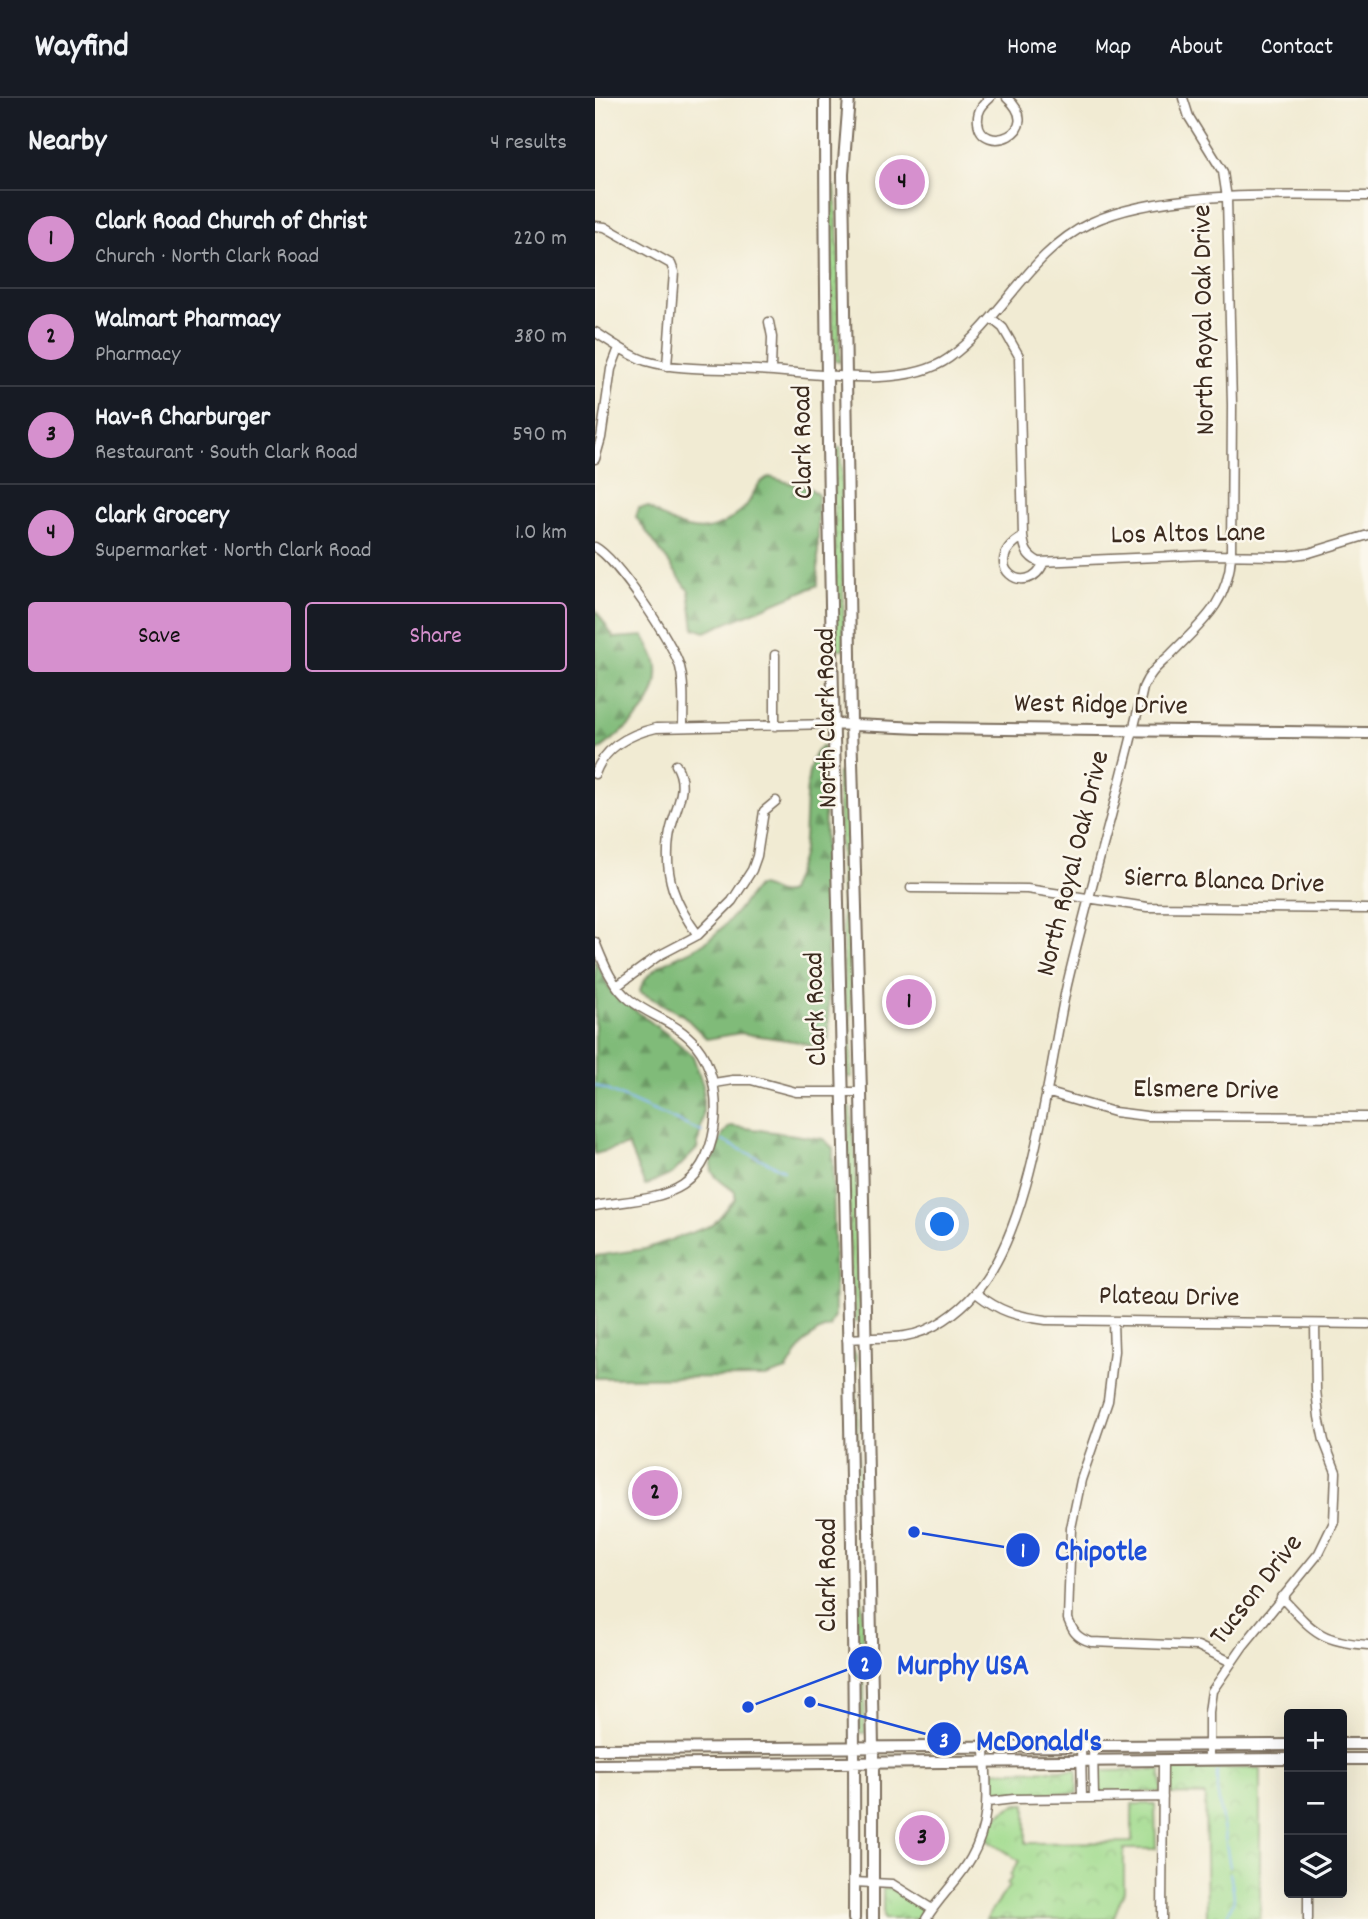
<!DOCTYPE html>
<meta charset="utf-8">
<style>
body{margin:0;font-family:Dekko,sans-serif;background:#242831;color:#f1f3f6}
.controls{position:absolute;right:21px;bottom:21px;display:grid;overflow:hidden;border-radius:7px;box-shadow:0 7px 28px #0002}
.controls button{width:63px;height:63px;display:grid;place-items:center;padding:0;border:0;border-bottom:2px solid #363941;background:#171b24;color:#f1f3f6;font:35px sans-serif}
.you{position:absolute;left:348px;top:1127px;width:24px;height:24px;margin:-18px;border:5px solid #fff;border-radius:50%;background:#1a73e8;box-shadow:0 0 0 10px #1a73e833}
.badge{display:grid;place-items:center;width:46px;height:46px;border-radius:50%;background:#d690ce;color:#111;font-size:23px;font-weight:700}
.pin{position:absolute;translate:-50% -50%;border:4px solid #fff;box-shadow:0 2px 7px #0006}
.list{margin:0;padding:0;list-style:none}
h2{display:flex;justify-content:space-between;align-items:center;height:91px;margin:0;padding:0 28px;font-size:30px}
h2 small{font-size:23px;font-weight:400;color:#9ea1a6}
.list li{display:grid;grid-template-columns:46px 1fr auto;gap:21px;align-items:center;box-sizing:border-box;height:98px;padding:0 28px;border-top:2px solid #363941}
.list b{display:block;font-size:26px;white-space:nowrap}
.list p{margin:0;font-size:23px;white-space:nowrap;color:#9ea1a6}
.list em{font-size:23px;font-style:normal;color:#9ea1a6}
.actions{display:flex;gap:14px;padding:21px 28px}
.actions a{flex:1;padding:16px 0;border:2px solid #d690ce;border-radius:7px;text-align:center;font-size:24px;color:#d690ce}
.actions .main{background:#d690ce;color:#111}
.icon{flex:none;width:38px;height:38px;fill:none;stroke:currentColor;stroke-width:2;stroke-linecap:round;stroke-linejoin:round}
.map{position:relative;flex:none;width:773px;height:1821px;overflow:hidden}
header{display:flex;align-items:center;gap:42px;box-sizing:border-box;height:98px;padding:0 35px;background:#171b24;border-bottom:2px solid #363941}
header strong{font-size:33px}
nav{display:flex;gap:38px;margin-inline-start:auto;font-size:24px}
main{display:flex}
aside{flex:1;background:#171b24}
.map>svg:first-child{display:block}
</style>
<header>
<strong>Wayfind</strong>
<nav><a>Home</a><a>Map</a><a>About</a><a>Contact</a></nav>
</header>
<main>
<aside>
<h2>Nearby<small>4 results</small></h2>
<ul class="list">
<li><span class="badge">1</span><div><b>Clark Road Church of Christ</b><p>Church · North Clark Road</p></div><em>220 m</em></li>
<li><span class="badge">2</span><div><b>Walmart Pharmacy</b><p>Pharmacy</p></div><em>380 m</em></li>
<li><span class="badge">3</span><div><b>Hav-R Charburger</b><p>Restaurant · South Clark Road</p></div><em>590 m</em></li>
<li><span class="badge">4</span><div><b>Clark Grocery</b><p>Supermarket · North Clark Road</p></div><em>1.0 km</em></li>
</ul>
<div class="actions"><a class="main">Save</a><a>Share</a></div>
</aside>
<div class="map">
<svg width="773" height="1821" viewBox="0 0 773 1821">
<defs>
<pattern id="grass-dots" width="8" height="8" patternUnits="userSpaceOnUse" patternTransform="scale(1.75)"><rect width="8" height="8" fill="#a1db8e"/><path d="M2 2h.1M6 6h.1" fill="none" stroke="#8cbc7a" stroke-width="1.8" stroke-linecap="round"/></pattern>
<pattern id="forest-firs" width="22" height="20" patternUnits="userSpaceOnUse" patternTransform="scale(1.75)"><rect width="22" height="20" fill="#80bb79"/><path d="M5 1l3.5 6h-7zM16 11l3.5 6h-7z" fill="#6a9863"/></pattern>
<pattern id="park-crowns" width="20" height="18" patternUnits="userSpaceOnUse" patternTransform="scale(1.75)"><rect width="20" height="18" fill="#a1db8e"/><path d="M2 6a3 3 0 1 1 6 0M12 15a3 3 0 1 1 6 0" fill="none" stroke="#8cbc7a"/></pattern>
</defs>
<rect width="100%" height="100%" fill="#fbf7ec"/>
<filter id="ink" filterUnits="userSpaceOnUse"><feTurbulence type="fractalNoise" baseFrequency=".0143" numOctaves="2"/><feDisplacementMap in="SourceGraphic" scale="14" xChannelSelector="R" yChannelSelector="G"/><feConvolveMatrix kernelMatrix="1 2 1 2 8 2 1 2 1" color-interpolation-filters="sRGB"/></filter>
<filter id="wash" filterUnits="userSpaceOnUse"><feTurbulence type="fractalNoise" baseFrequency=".00686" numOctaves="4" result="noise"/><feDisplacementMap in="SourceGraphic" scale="28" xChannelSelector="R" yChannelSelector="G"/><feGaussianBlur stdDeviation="1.57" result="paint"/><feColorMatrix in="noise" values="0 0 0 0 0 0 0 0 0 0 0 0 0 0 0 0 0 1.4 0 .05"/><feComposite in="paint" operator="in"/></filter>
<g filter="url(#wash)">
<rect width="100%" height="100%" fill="#f1ebd3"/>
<!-- grass -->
<path fill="url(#grass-dots)" stroke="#6e8256" stroke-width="2" d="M235 87 240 89 244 165 245 264 240 263 236 201 238 191 236 188Z
M246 350 249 551H241L238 351Z
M243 675H248L252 703 257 979H252Z
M252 1009H255L256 1012 261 1068 264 1224H260L255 1176Z
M259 1254 261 1258C260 1313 265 1367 266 1422L264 1431H260L257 1257Z
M260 1457H263L264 1460 268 1526 270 1635H265Z"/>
<!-- forest -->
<path fill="url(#forest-firs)" stroke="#5e724c" stroke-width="2" d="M174 379 216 391 223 397V487L110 534 99 530 94 493 41 419 44 410 53 409C80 429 108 443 138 419 142 416 148 412 151 408 161 395 158 387 174 379Z
M0 511 19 540 49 538C53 547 62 559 62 569 65 611 29 632 0 655Z
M228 648 234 941 224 950 205 944 145 935 112 941 89 918 45 894C48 869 85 859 104 848 128 834 145 809 162 788 174 787 182 800 194 794 198 782 204 770 207 757 213 733 205 659 228 648Z
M0 862 17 895 76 939 98 958 108 988V1019L102 1051 77 1076 50 1088 33 1047 0 1056Z
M136 1028 228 1041 238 1050 240 1218 235 1229C212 1235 204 1252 192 1272L170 1279 0 1280V1158L50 1151 118 1127 140 1101V1094C133 1088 122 1082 118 1075 112 1066 127 1033 136 1028Z"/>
<!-- park -->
<path fill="url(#park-crowns)" stroke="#6e8256" stroke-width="2" d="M665 1670V1821H612L610 1697 576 1696V1671Z
M482 1672V1695H399V1673Z
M566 1672V1694H503V1673Z
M424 1706H431V1745H438L537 1744V1706H560L561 1751H529V1793L518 1821H391L414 1788 412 1786 417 1779 415 1777 424 1763 392 1742C397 1723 405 1712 424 1706Z
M288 1789 295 1790 327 1811 324 1821H288Z"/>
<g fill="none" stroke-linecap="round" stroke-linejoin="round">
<!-- stream -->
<path stroke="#80b8f0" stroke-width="2" d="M0 987 107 1034
M128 1043 189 1072
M622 1674V1692L635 1769
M630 1821C643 1797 639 1801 635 1775"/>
</g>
</g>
<g filter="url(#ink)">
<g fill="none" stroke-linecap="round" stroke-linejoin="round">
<defs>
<path id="street" d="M395 0C387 7 382 13 383 24 387 59 451 34 412 0
M0 128 10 129 76 166 79 174 72 268
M396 220 408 230 424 258 428 439C430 452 432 458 444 464L610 457 692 458 714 455 773 437
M174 224 177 239 176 272
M0 234C16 244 33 257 51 263 85 273 126 270 162 272 216 274 308 293 354 260 407 222 434 154 495 125 568 91 692 98 773 98
M0 361 6 340 16 271 24 250
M428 439C382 465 432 504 449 464
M0 449C22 461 78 544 85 569 90 588 88 610 88 629
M180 557V628
M81 667C96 692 77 714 74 740 69 779 80 806 103 837
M0 676C10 648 35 636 61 630L238 626
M316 790 432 791 552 809 773 811
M0 844C8 864 17 888 35 902 57 919 83 925 101 947 130 982 128 1060 88 1087 64 1103 27 1103 0 1108
M22 888 63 858 103 837 137 803 157 772 162 758 169 713 181 703
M119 985 138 982H156L201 994H266
M451 994 519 1014 551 1018 773 1019
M381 1195C405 1214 421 1218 451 1222L773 1226
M518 1224 519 1253 513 1303 486 1382 476 1430 473 1521C478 1534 482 1540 496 1544L603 1548 636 1564
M252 1241C272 1239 291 1241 310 1238 337 1234 364 1214 381 1194 438 1129 453 973 472 887 495 788 526 690 548 590 554 575 563 568 575 557 606 525 633 506 636 458L637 307 632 100 628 74 594 19 588 0
M686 1499C718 1533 725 1544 773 1547
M486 1648 487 1700
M498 1648 499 1700
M614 1662V1614L617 1593 648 1548 724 1455 739 1424 741 1374 729 1343 724 1319 721 1292 720 1226
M393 1704 419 1701 568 1699
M259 1784 297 1786 337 1811
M713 1795V1821
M331 1821C344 1799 364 1782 376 1760 397 1723 391 1689 390 1649
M567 1821 568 1662"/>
<path id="secondary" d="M230 0C230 607 262 1214 259 1821
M254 0 248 76 251 279 256 626 266 994 278 1650V1821
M238 626 325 630 773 635
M747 1646H773
M0 1651 694 1647
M747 1661H773
M0 1667 694 1661"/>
</defs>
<!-- street casing -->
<use href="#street" stroke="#7b6e5d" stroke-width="11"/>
<!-- secondary casing -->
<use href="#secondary" stroke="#7b6e5d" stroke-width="14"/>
<!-- street -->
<use href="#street" stroke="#fff" stroke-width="8"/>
<!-- secondary -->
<use href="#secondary" stroke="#fff" stroke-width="10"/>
</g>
</g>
<g text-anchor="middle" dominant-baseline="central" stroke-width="5" stroke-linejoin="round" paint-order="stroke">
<!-- street labels -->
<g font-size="28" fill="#3b2a1e" stroke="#fbf7ec">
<text transform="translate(611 222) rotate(-91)">North Royal Oak Drive</text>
<text transform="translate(210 344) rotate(-91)">Clark Road</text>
<text transform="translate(593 438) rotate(-1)">Los Altos Lane</text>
<text transform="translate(506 609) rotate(1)">West Ridge Drive</text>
<text transform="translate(234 620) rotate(-91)">North Clark Road</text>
<text transform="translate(480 766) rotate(-76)">North Royal Oak Drive</text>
<text transform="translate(629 785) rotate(2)">Sierra Blanca Drive</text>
<text transform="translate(223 911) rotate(-92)">Clark Road</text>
<text transform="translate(611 994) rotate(1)">Elsmere Drive</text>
<text transform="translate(574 1201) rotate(1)">Plateau Drive</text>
<text transform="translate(235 1477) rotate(-90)">Clark Road</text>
<text transform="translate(663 1493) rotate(-52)">Tucson Drive</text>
</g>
</g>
<!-- callouts -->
<path fill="none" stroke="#1d4ed8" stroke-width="2.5" d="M319 1434L428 1452M153 1609L270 1565M215 1604L349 1641"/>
<g fill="#1d4ed8" stroke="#fbf7ec" stroke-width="2.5">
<circle cx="319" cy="1434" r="7"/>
<circle cx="153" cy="1609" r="7"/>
<circle cx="215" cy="1604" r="7"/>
<circle cx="428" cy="1452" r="18"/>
<circle cx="270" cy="1565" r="18"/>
<circle cx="349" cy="1641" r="18"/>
</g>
<g font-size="21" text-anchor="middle" font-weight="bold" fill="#fff">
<text x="428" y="1459">1</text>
<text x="270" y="1573">2</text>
<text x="349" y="1649">3</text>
</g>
<g font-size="30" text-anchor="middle" font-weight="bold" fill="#1d4ed8" stroke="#fbf7ec" stroke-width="5" stroke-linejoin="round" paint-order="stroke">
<text x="506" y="1462">Chipotle</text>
<text x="368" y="1576">Murphy USA</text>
<text x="444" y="1652">McDonald's</text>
</g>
</svg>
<div class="controls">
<button>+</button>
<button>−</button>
<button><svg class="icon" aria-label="layers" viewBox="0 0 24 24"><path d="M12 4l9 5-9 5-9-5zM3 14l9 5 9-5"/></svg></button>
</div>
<div class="you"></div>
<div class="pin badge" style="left:314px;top:904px">1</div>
<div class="pin badge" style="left:60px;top:1395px">2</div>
<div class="pin badge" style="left:327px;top:1740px">3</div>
<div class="pin badge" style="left:307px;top:84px">4</div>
</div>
</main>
